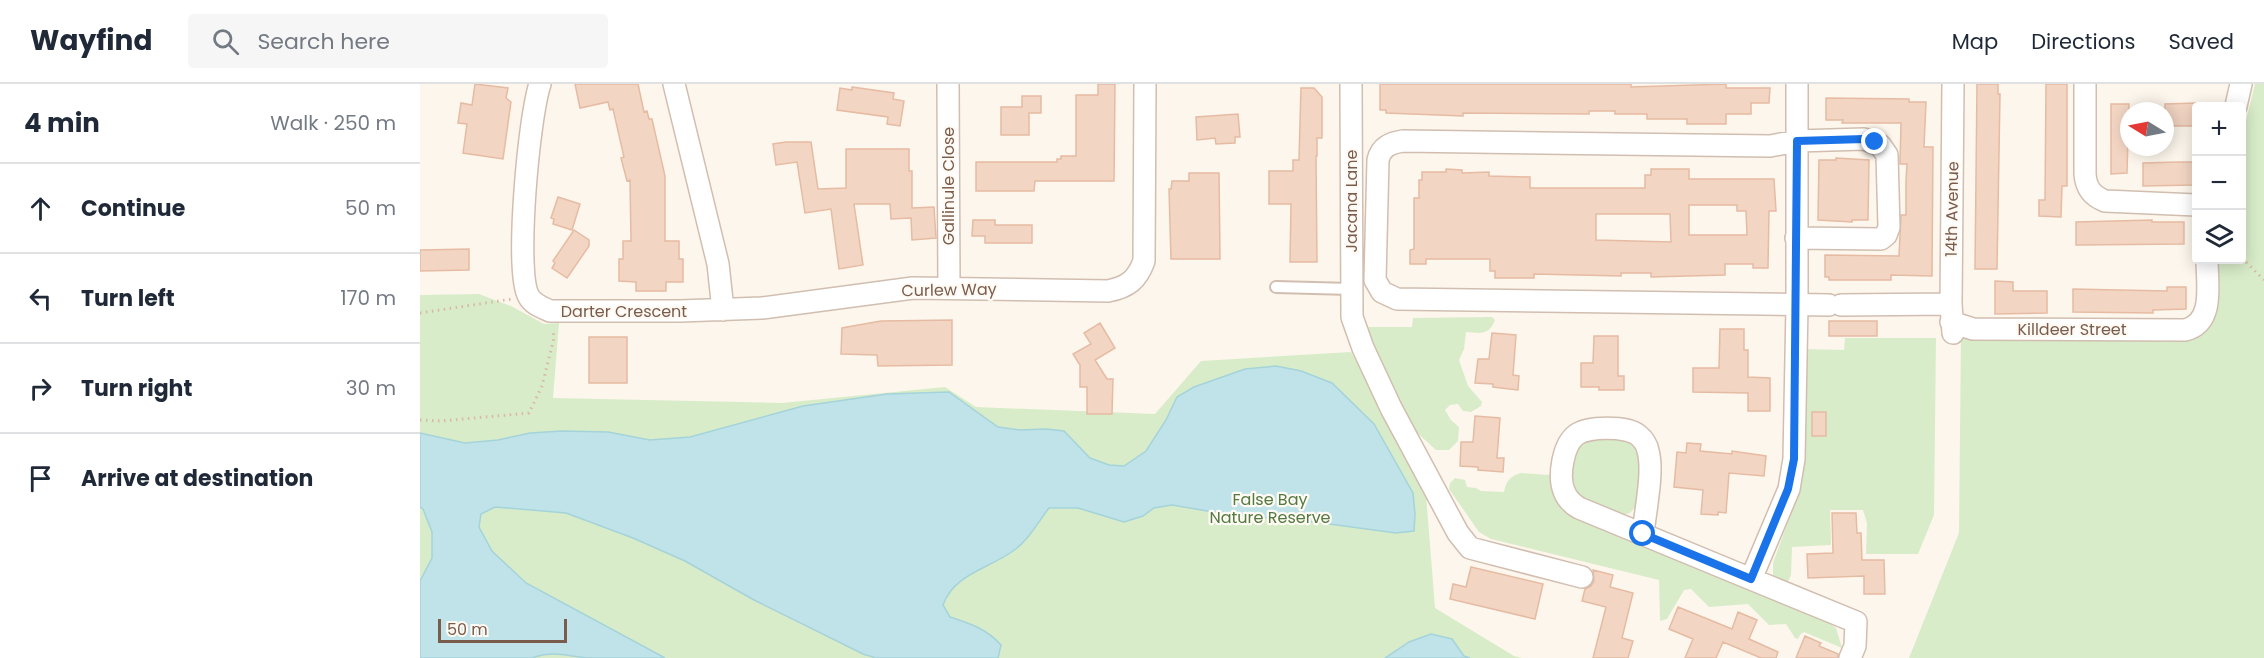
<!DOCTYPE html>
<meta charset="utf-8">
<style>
body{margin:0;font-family:Poppins,sans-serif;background:#f6f6f7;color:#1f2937}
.controls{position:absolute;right:18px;top:18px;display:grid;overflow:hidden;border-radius:6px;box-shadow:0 3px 15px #0003}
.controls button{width:54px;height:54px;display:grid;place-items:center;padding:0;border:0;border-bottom:2px solid #e0e1e3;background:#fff;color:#1f2937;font:30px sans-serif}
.compass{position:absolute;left:1700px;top:18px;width:54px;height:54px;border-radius:50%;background:#fff;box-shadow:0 3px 15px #0003;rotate:280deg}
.scale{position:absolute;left:18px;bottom:15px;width:129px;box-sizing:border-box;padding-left:6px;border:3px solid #7a5c4d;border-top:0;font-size:16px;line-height:21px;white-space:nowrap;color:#7a5c4d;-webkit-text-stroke:4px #fffaf3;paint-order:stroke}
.stop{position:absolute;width:18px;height:18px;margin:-14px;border:4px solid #1a73e8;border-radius:50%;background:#fff}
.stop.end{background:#1a73e8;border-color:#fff;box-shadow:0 2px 6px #0008}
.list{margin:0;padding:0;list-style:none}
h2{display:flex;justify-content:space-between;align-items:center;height:78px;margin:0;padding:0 24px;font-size:26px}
h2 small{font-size:20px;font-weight:400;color:#747a83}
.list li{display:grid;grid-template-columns:39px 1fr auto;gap:18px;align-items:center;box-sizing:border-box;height:90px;padding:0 24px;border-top:2px solid #e0e1e3}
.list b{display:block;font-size:22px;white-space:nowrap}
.list em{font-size:20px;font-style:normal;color:#747a83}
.icon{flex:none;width:33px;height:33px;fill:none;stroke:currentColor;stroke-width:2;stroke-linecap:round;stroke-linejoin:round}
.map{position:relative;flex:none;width:1844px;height:574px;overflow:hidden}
header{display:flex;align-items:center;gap:36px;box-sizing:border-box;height:84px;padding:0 30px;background:#fff;border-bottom:2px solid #e0e1e3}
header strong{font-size:28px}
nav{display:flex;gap:33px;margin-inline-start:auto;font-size:21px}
.search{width:420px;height:54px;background:#f6f6f7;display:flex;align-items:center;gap:15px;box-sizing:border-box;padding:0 21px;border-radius:6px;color:#747a83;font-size:22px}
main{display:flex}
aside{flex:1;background:#fff}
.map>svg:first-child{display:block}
</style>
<header>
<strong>Wayfind</strong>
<div class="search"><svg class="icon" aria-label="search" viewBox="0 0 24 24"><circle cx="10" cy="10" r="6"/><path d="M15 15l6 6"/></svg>Search here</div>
<nav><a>Map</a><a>Directions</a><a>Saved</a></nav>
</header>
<main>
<aside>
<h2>4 min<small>Walk · 250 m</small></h2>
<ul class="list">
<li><svg class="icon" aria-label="ahead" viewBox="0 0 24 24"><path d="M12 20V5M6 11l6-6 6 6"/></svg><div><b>Continue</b></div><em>50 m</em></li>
<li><svg class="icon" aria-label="left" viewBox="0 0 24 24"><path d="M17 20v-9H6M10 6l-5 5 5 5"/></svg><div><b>Turn left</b></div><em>170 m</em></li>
<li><svg class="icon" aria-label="right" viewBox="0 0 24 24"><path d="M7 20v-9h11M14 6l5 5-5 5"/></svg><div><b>Turn right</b></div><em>30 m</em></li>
<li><svg class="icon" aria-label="arrive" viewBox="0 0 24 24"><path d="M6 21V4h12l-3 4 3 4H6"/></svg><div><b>Arrive at destination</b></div></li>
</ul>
</aside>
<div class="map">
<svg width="1844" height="574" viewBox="0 0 1844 574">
<rect width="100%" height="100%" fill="#fdf6ec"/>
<!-- green -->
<path fill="#d8ecc9" d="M1835 0H1844V574H1489L1539 449 1541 251 1774 253C1804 240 1797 203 1797 176H1822V53Z
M59 210 91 222 124 240 139 239 133 314 362 319 525 303 556 323 735 330 781 277 931 268 1005 398 1015 524 1094 572 1102 574H0V211Z
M1072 233 1075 236C1069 252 1060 249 1046 248L1044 265 1039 276 1048 302 1062 318 1061 322 1051 328 1043 327 1038 320 1030 321 1025 326 1031 336 1039 343 1038 357 1029 366H1016L982 335 946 243H992L993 234Z
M1425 254H1516L1514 431 1498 470H1446L1447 439 1443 426H1410L1411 461 1372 463 1371 491 1367 500 1358 499 1353 492V479L1381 402 1382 265 1424 266Z
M1204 353 1223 368 1219 419 1210 429 1199 432 1161 416 1151 402 1154 366 1167 354Z
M1101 389 1130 391 1136 414 1395 529 1416 544 1422 564 1384 548 1380 551 1378 555 1375 554 1366 540 1349 541 1328 520 1289 523 1271 505 1264 506 1247 535 1240 537 1239 496 1071 455 1059 448 1029 405 1030 399 1035 394 1045 396 1047 403 1056 404 1061 407 1084 408C1086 397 1090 392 1101 389Z"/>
<!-- water -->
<path fill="#bfe3e8" stroke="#a5d3da" stroke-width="1.5" d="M856 282 881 287 912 299 954 340 993 409 995 430 994 447 976 449 902 439 799 429 752 421 734 424 723 432 704 438 658 424H629C618 438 608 457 593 467 568 485 534 490 523 521L530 533C549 539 567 545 581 561L578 574H456L443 570 334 516 265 477 213 454 146 429 75 423 61 430 59 443 72 467 106 499 245 574C220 574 193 574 168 574 146 572 134 566 112 574H0V497L12 474V448L3 425 0 423V349L45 359 78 356 110 349 142 347 188 348 230 356 270 353 383 322 467 310 529 308 578 343 600 346 626 345 644 347 670 374 689 381 704 382 726 367 746 336 757 313 774 303 825 285Z
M1011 550 1032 555 1044 572 1050 574H965L989 558Z"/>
<!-- building -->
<path fill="#f3d5c3" stroke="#e6bba3" stroke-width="1.5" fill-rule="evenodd" d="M55 0 88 4 86 14 91 18 83 75 43 69 47 40 38 39 41 19 52 21Z
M155 0H218L224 28 227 27 229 35H232L245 92V157H259V175H263V198H246V207H216V198L199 197V175H203V157H211L210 96 207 97 201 74 204 73 193 25 190 26 188 18 160 24Z
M678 0H695L694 97H615L614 107H556V78H637V75H641V72H656V11H678Z
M960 0H1211V3L1306 0V4H1350L1349 19H1331V30H1306V40H1267V35H1227V30H1195V27H1169V30L1043 29V32L966 29V26H960Z
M1557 0H1578V10H1580L1577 185H1555Z
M1626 0H1647V102H1642L1641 133 1619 132V116H1625Z
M432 3 474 9 473 15 484 17 480 42 467 40 468 33 417 26 420 4 432 6Z
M881 4H894L902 13V54H897V72H896L897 178H870L871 120H849V87H873V76H879Z
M602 12H621V29H609V51H581V23H602Z
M1406 14 1489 15V18H1506L1504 63H1513L1512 192 1471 191V196H1409V193H1405V171L1479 172 1481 131H1486V97L1487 80H1480L1481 39H1422L1423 36H1406Z
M1776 19V42H1745V20Z
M1691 20H1709L1707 89 1691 90Z
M818 30 820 53H815V59L796 60 795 54 777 56 776 33Z
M366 58H391L398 105 426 104V65H489V87H492V124L514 123 516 154 492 156 491 134 471 135 470 120H434L443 181 419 185 411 125 385 129 377 78 356 81 353 60Z
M1416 74 1449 76 1448 136H1432V138L1398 136 1399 76H1416Z
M1758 78H1774V101L1723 102V79Z
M1026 85 1042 86V89L1069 88V92L1110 93V104H1225V91H1231V85H1269V95H1354L1356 127H1349L1348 184H1333V180H1305V191L1231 193V189H1201V192L1114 190V194H1075V187H1070V175H1006V180H990V166L994 165V114H999V96H1002V88H1026ZM1269 121H1317V127H1326L1327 151H1269ZM1176 130H1250L1251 158 1176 156Z
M769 89H799L800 175H751L749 105H751L752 97H769Z
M138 113 160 120 152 146 133 140 134 135 131 134Z
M553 136H575V141H612V159H565V152H552Z
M1732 136V138H1764V160L1656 161V138Z
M154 146 169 156V162L147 194 132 184 135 179 133 177Z
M49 165V186L0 187V166Z
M1575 197 1593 198V207H1627V229L1575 230Z
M1747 203H1766V225L1733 226V229L1653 228V205L1747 207Z
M532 236V281L458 282 457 271 421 270 422 244 461 237Z
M1409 237H1457V252H1409Z
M680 239 695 264 675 276 687 295H693L692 330H667V303H660V281L653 270 671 260 664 249Z
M1300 245H1324V266H1328V293L1350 294V327H1328V309L1273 308V284H1299Z
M1072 249 1096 251 1093 291 1099 292 1098 306 1073 303V300L1055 299 1058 275H1069Z
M1174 252H1198V292H1204V306H1179V303H1161V279H1173Z
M169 253H207V299H169Z
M1392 328H1406V352H1392Z
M1055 332 1080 334 1077 374H1084L1083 388 1058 386V383L1040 382 1041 358H1053Z
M1267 359 1281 360 1280 367 1312 370V367L1346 372 1344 392 1309 389 1306 429 1298 428V431L1281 430 1283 406 1254 403 1257 368 1266 369Z
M1412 429H1436L1437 449H1441L1442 476H1464L1465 510H1444V492L1388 494 1387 470 1413 469Z
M1051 483 1123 500 1115 535 1030 515 1033 500 1046 503Z
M1173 486 1193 491 1190 503 1213 509 1202 554 1213 557 1208 574H1173L1186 523 1162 517 1165 505 1171 502 1174 497Z
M1258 523 1312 545 1318 528 1337 536 1329 555 1358 568 1356 574H1341L1303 558 1296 574H1265L1273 555 1249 545Z
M1385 552 1401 559 1399 562 1418 570V574H1376Z"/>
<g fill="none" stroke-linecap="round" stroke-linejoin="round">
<defs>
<path id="service" d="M856 203 931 205"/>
<path id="minor" d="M120 0C109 32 95 183 108 211 112 220 121 223 130 227H260L342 224 493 204 688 207C708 203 717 196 724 177L725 0
M254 0 298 180 303 226
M528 0 529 204
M931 0 932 233 943 264 971 324 1038 449 1050 464 1162 493
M1665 0V90C1666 104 1672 112 1685 117L1776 121
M1816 22 1821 0
M1376 154 1461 155 1466 151 1469 143 1467 71 1460 61 1444 55 1377 57 1350 62 983 57C970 59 961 63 958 76L955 196 962 208 977 215 1409 221
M1421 221 1531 220
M1531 238 1553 245 1765 246C1795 239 1787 200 1787 176
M1533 249 1531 220 1533 0
M1223 450C1225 428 1234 387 1228 367 1227 361 1223 355 1218 351 1207 342 1168 342 1156 351 1143 361 1138 392 1144 407 1147 415 1152 420 1159 424L1331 495 1369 405 1374 375 1377 222V0
M1331 495 1436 538 1435 562 1430 574"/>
</defs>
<!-- service casing -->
<use href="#service" stroke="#d1beb0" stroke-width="14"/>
<!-- minor casing -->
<use href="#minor" stroke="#d1beb0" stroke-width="24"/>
<!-- path -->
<path stroke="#d9b8a5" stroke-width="3" stroke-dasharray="1.5 4.5" stroke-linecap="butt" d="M1822 174 1844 196
M0 229 92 215
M0 336 21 337 109 329 122 302 134 254 133 246"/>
<!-- service -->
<use href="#service" stroke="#fff" stroke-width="10"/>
<!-- minor -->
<use href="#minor" stroke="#fff" stroke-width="21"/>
</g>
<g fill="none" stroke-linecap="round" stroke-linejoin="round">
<!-- route -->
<path stroke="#1a73e8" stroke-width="8" d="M1223 450 1331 495 1368 405 1374 375 1377 57 1444 55 1455 58"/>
</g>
<g text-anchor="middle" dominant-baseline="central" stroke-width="4.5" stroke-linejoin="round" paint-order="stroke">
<!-- street labels -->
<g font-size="16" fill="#7a5c4d" stroke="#fffaf3">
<text transform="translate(528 102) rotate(-90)">Gallinule Close</text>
<text transform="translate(931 117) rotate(-90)">Jacana Lane</text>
<text transform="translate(1532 125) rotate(-89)">14th Avenue</text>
<text transform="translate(529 206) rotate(-1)">Curlew Way</text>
<text x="204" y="227">Darter Crescent</text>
<text x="1652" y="245">Killdeer Street</text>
</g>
<!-- park labels -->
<g font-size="16" fill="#537a41" stroke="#fffaf3">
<text x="850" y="415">False Bay<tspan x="850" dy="18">Nature Reserve</tspan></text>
</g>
</g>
</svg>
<div class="controls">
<button>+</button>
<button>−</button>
<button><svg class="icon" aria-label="layers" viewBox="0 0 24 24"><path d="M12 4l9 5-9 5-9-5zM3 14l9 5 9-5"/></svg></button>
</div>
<svg class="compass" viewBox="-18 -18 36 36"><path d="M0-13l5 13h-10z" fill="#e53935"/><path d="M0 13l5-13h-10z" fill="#747a83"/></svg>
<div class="scale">50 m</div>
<div class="stop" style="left:1223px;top:450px"></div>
<div class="stop end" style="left:1455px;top:58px"></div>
</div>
</main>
